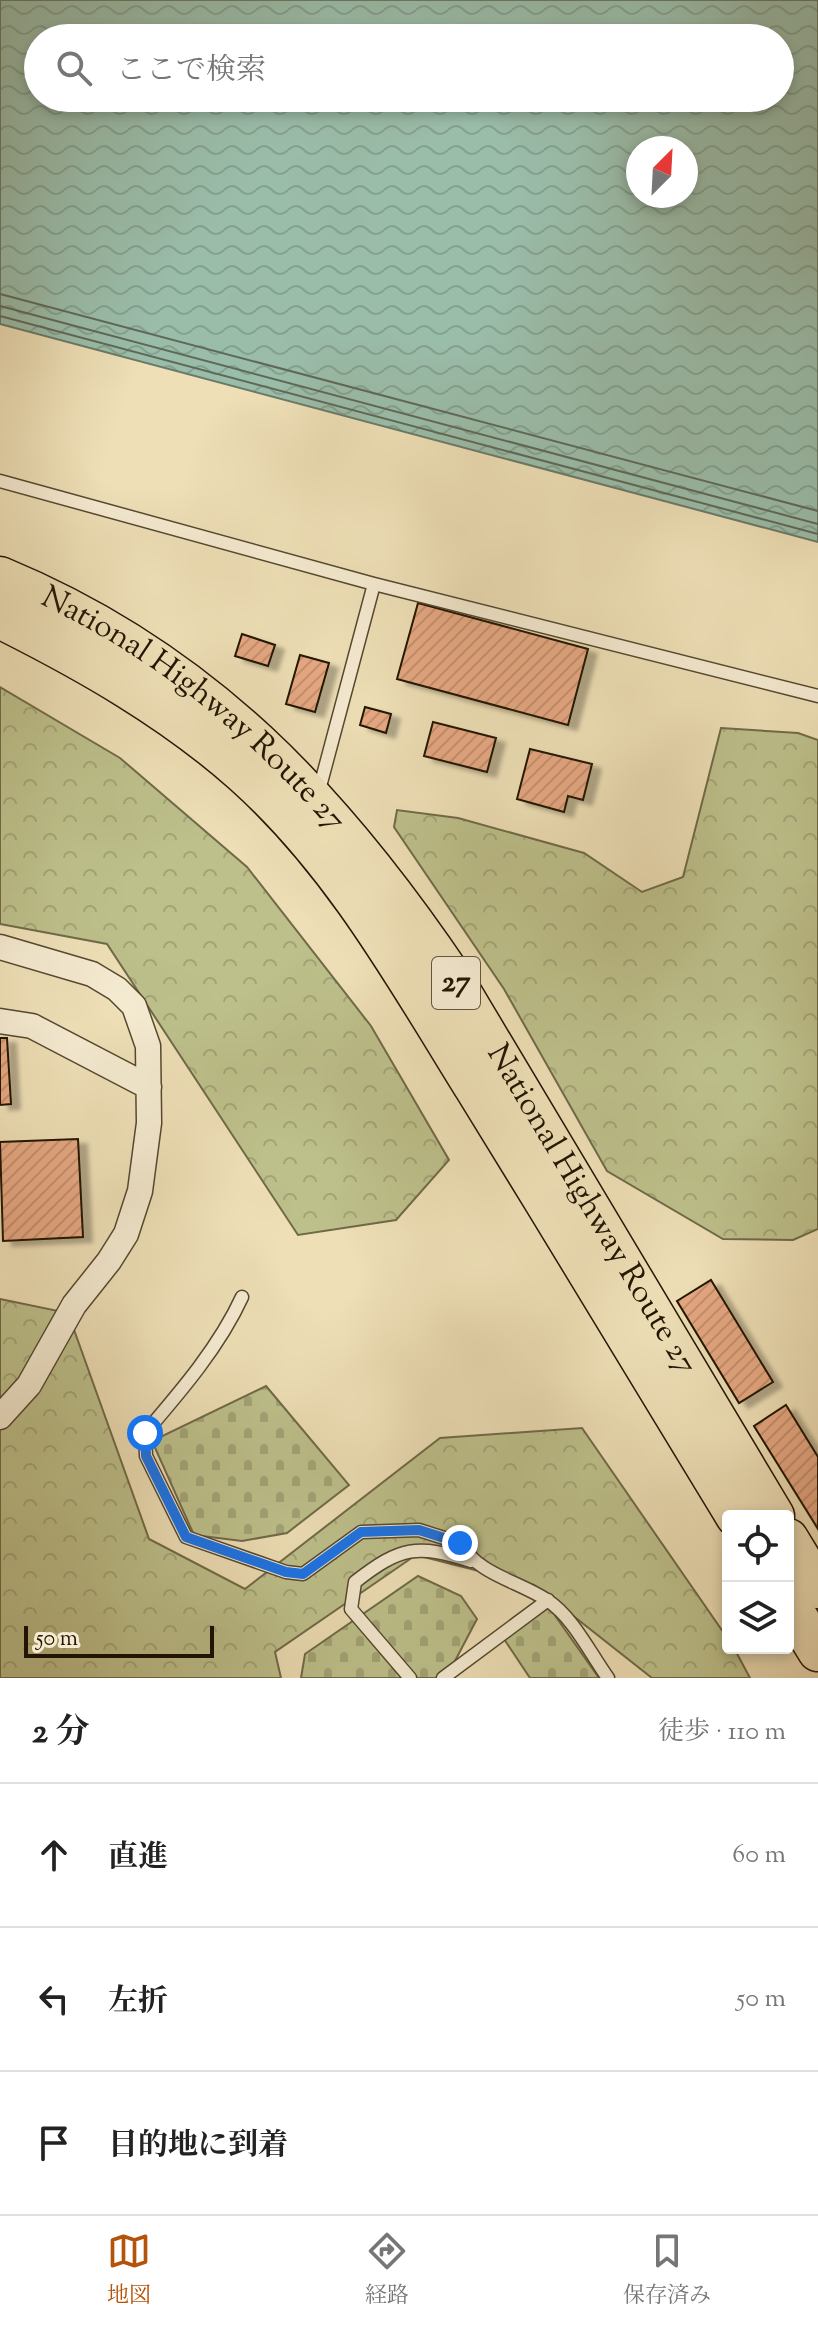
<!DOCTYPE html>
<html lang="ja">
<meta charset="utf-8">
<style>
body{margin:0;font-family:"Sorts Mill Goudy","Noto Serif JP",serif;background:#f6f6f6;color:#222}
.controls{position:absolute;right:24px;bottom:24px;display:grid;overflow:hidden;border-radius:8px;box-shadow:0 4px 12px #0003}
.controls button{width:72px;height:72px;display:grid;place-items:center;padding:0;border:0;border-bottom:2px solid #e0e0e0;background:#fff;color:#222;font:40px sans-serif}
.compass{position:absolute;left:626px;top:136px;width:72px;height:72px;border-radius:50%;background:#fff;box-shadow:0 4px 12px #0003;rotate:24deg}
.scale{position:absolute;left:24px;bottom:20px;width:190px;box-sizing:border-box;padding-left:8px;border:4px solid #221504;border-top:0;font-size:22px;line-height:28px;white-space:nowrap;color:#221504;-webkit-text-stroke:6px #f4ead0;paint-order:stroke}
.stop{position:absolute;width:24px;height:24px;margin:-18px;border:6px solid #1a73e8;border-radius:50%;background:#fff}
.stop.end{background:#1a73e8;border-color:#fff;box-shadow:0 2px 8px #0008}
.list{margin:0;padding:0;list-style:none}
h2{display:flex;justify-content:space-between;align-items:center;height:104px;margin:0;padding:0 32px;font-size:34px}
h2 small{font-size:26px;font-weight:400;color:#767676}
.list li{display:grid;grid-template-columns:52px 1fr auto;gap:24px;align-items:center;box-sizing:border-box;height:144px;padding:0 32px;border-top:2px solid #e0e0e0}
.list b{display:block;font-size:30px;white-space:nowrap}
.list em{font-size:26px;font-style:normal;color:#767676}
.icon{flex:none;width:44px;height:44px;fill:none;stroke:currentColor;stroke-width:2;stroke-linecap:round;stroke-linejoin:round}
.map{position:relative;flex:none;width:818px;height:1678px;overflow:hidden}
.search{position:absolute;background:#fff;box-shadow:0 4px 12px #0003;left:24px;right:24px;top:24px;height:88px;display:flex;align-items:center;gap:20px;box-sizing:border-box;padding:0 28px;border-radius:44px;color:#767676;font-size:30px}
.sheet{height:536px;background:#fff}
nav{display:flex;justify-content:space-around;align-items:center;box-sizing:border-box;height:112px;border-top:2px solid #e0e0e0;background:#fff;font-size:22px;color:#767676}
nav a{display:grid;justify-items:center;gap:4px}
nav .on{color:#b45309}
.map>svg:first-child{display:block}
</style>
<div class="map">
<svg width="818" height="1678" viewBox="0 0 818 1678">
<defs>
<pattern id="forest-crowns" width="20" height="18" patternUnits="userSpaceOnUse" patternTransform="scale(2)"><rect width="20" height="18" fill="#bdc08b"/><path d="M2 6a3 3 0 1 1 6 0M12 15a3 3 0 1 1 6 0" fill="none" stroke="#a2a476"/></pattern>
<pattern id="cemetery-stones" width="16" height="16" patternUnits="userSpaceOnUse" patternTransform="scale(2)"><rect width="16" height="16" fill="#bdc08b"/><path d="M2 7V4a2 2 0 0 1 4 0v3zM10 15v-3a2 2 0 0 1 4 0v3z" fill="#a2a476"/></pattern>
<pattern id="water-waves" width="16" height="10" patternUnits="userSpaceOnUse" patternTransform="scale(2)"><rect width="16" height="10" fill="#9abdaa"/><path d="M0 5q4-4 8 0t8 0" fill="none" stroke="#84a291"/></pattern>
<pattern id="building-hatch" width="6" height="6" patternUnits="userSpaceOnUse" patternTransform="scale(2)"><rect width="6" height="6" fill="#e6a882"/><path d="M-1 1l2-2M0 6l6-6M5 7l2-2" fill="none" stroke="#c5906f"/></pattern>
<filter id="shadow"><feDropShadow dx="9" dy="5" stdDeviation="2" flood-color="#0004"/></filter>
</defs>
<rect width="100%" height="100%" fill="#eedfb6"/>
<filter id="stains"><feTurbulence type="fractalNoise" baseFrequency=".0025" numOctaves="4"/><feColorMatrix values="0 0 0 0 .2 0 0 0 0 .09 0 0 0 0 .02 0 0 0 .5 -.17"/></filter>
<radialGradient id="worn" r=".72"><stop offset=".6" stop-color="#630" stop-opacity="0"/><stop offset="1" stop-color="#630" stop-opacity=".3"/></radialGradient>
<!-- forest -->
<path fill="url(#forest-crowns)" stroke="#706a48" stroke-width="2" d="M0 687 120 758 247 867 371 1026 449 1160 396 1220 298 1235 107 944 0 924Z
M721 728 798 733 818 740V1229L793 1240 723 1239 607 1171 504 989 394 827 397 810 458 818 584 853 642 892 683 877Z
M0 1299 68 1313 149 1539 245 1589 440 1438 582 1428 728 1639V1648H734L750 1678H652L534 1585 416 1555 275 1652 281 1678H0Z"/>
<!-- cemetery -->
<path fill="url(#cemetery-stones)" stroke="#706a48" stroke-width="2" d="M266 1386 349 1485 287 1533 242 1541 194 1535 152 1441Z
M418 1576 461 1596 477 1619 446 1678H301L305 1654Z
M549 1607 599 1678H530L504 1639Z"/>
<!-- water -->
<path fill="url(#water-waves)" stroke="#6a7a68" stroke-width="2" fill-rule="evenodd" d="M0 0H818V542L0 324ZM38 38H780V98H38ZM638 148H686V196H638Z"/>
<g fill="none" stroke-linecap="round" stroke-linejoin="round">
<!-- shore -->
<path stroke="#5e6957" stroke-width="2" d="M0 294 818 511
M0 306 818 524
M0 316 818 534"/>
</g>
<!-- building -->
<path fill="url(#building-hatch)" stroke="#221504" stroke-width="2" filter="url(#shadow)" d="M418 603 588 649 568 725 397 679Z
M242 634 275 645 268 666 235 656Z
M300 655 329 663 315 712 286 704Z
M365 707 391 714 386 733 360 725Z
M433 722 496 738 487 772 424 756Z
M530 749 592 764 583 800 568 796 564 812 517 799Z
M0 1038H7L11 1104 0 1105Z
M78 1139 83 1237 3 1241 0 1142Z
M711 1280 773 1382 739 1403 677 1301Z
M786 1405 818 1457V1529L754 1426Z"/>
<g fill="none" stroke-linecap="round" stroke-linejoin="round">
<defs>
<path id="service" d="M0 481 374 584 818 696
M318 794 374 584
M242 1297C219 1347 181 1391 145 1433L146 1456 186 1537 286 1572 303 1574 361 1532 419 1530 460 1543C479 1575 516 1580 547 1600 573 1617 590 1653 608 1678
M410 1678 351 1609 355 1582C401 1546 417 1544 471 1561
M443 1678 548 1600"/>
<path id="minor" d="M0 947 92 974 117 989 134 1006 148 1046 149 1123 140 1191 126 1234 109 1261 74 1305 29 1385 0 1417
M0 1021 32 1026 149 1087"/>
<g id="trunk">
<path id="s1" d="M0 577C203 661 333 801 453 979L774 1516"/>
<path d="M0 618C86 661 171 709 243 773 342 861 406 977 475 1088 563 1230 649 1373 736 1516"/>
<path d="M788 1539 818 1588"/>
<path d="M788 1602 818 1651"/>
</g>
</defs>
<!-- service casing -->
<use href="#service" stroke="#554830" stroke-width="15"/>
<!-- minor casing -->
<use href="#minor" stroke="#554830" stroke-width="27"/>
<!-- trunk casing -->
<use href="#trunk" stroke="#221504" stroke-width="43"/>
<!-- service -->
<use href="#service" stroke="#f4ead0" stroke-width="12"/>
<!-- minor -->
<use href="#minor" stroke="#f4ead0" stroke-width="24"/>
<!-- trunk -->
<use href="#trunk" stroke="#eedfb6" stroke-width="40"/>
</g>
<g fill="none" stroke-linecap="round" stroke-linejoin="round">
<!-- route -->
<path stroke="#1a73e8" stroke-width="10" d="M145 1433 146 1456 186 1537 286 1572 303 1574 361 1532 419 1530 460 1543"/>
</g>
<g text-anchor="middle" dominant-baseline="central" stroke-width="8" stroke-linejoin="round" paint-order="stroke">
<!-- shield labels -->
<rect fill="#f4ead0" stroke="#615541" stroke-width="2" x="432" y="957" width="48" height="52" rx="6"/>
<g font-size="30" font-weight="bold" fill="#221504">
<text x="456" y="983">27</text>
</g>
<!-- street labels -->
<g font-size="32" fill="#221504" stroke="#f4ead0">
<text stroke="none"><textPath href="#s1" startOffset="236">National Highway Route 27</textPath></text>
<text stroke="none"><textPath href="#s1" startOffset="884">National Highway Route 27</textPath></text>
</g>
</g>
<rect width="100%" height="100%" filter="url(#stains)"/>
<rect width="100%" height="100%" fill="url(#worn)"/>
</svg>
<div class="controls">
<button><svg class="icon" aria-label="locate" viewBox="0 0 24 24"><circle cx="12" cy="12" r="6"/><path d="M12 2v4M12 18v4M2 12h4M18 12h4"/></svg></button>
<button><svg class="icon" aria-label="layers" viewBox="0 0 24 24"><path d="M12 4l9 5-9 5-9-5zM3 14l9 5 9-5"/></svg></button>
</div>
<svg class="compass" viewBox="-18 -18 36 36"><path d="M0-13l5 13h-10z" fill="#e53935"/><path d="M0 13l5-13h-10z" fill="#767676"/></svg>
<div class="scale">50 m</div>
<div class="stop" style="left:145px;top:1433px"></div>
<div class="stop end" style="left:460px;top:1543px"></div>
<div class="search"><svg class="icon" aria-label="search" viewBox="0 0 24 24"><circle cx="10" cy="10" r="6"/><path d="M15 15l6 6"/></svg>ここで検索</div>
</div>
<section class="sheet">
<h2>2 分<small>徒歩 · 110 m</small></h2>
<ul class="list">
<li><svg class="icon" aria-label="ahead" viewBox="0 0 24 24"><path d="M12 20V5M6 11l6-6 6 6"/></svg><div><b>直進</b></div><em>60 m</em></li>
<li><svg class="icon" aria-label="left" viewBox="0 0 24 24"><path d="M17 20v-9H6M10 6l-5 5 5 5"/></svg><div><b>左折</b></div><em>50 m</em></li>
<li><svg class="icon" aria-label="arrive" viewBox="0 0 24 24"><path d="M6 21V4h12l-3 4 3 4H6"/></svg><div><b>目的地に到着</b></div></li>
</ul>
</section>
<nav>
<a class="on"><svg class="icon" aria-label="map" viewBox="0 0 24 24"><path d="M3 6l6-2 6 2 6-2v14l-6 2-6-2-6 2zM9 4v14M15 6v14"/></svg>地図</a>
<a><svg class="icon" aria-label="directions" viewBox="0 0 24 24"><path d="M12 3l9 9-9 9-9-9zM9 14v-3h6M13 9l2 2-2 2"/></svg>経路</a>
<a><svg class="icon" aria-label="saved" viewBox="0 0 24 24"><path d="M7 4h10v16l-5-4-5 4z"/></svg>保存済み</a>
</nav>
